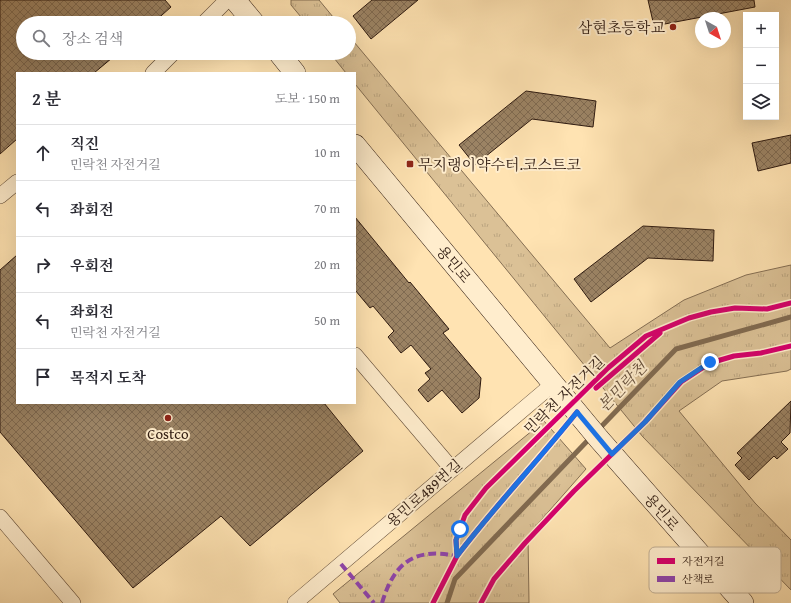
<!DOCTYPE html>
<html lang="ko">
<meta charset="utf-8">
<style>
body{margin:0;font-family:"Gentium Book Plus","Noto Serif KR",serif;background:#f7f7f7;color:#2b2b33}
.controls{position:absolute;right:12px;top:12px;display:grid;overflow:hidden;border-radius:0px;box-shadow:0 4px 16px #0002}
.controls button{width:36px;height:36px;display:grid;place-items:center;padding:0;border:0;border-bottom:1px solid #e1e1e2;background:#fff;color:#2b2b33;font:20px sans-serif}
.compass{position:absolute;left:695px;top:12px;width:36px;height:36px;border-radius:50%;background:#fff;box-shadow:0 4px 16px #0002;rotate:141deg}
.stop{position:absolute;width:12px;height:12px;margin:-9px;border:3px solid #1a73e8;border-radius:50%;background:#fff}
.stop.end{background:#1a73e8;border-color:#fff;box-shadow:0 1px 4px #0008}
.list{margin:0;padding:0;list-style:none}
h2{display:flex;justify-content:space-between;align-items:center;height:52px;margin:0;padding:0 16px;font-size:17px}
h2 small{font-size:13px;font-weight:400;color:#7c7c81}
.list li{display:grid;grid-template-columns:26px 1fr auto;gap:12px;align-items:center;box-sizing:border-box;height:56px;padding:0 16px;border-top:1px solid #e1e1e2}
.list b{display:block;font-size:15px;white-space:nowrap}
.list p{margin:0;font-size:13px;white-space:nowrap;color:#7c7c81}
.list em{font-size:13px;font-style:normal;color:#7c7c81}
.icon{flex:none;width:22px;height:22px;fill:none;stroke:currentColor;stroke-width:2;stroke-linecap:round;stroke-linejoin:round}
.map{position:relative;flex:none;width:791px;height:603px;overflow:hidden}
.search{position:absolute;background:#fff;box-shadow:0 4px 16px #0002;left:16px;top:16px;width:340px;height:44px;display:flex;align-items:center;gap:10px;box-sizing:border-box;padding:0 14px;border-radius:22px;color:#7c7c81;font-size:15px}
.panel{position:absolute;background:#fff;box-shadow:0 4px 16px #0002;left:16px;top:72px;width:340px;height:332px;border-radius:0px}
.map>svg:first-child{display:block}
</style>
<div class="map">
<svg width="791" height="603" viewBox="0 0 791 603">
<defs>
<pattern id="park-tufts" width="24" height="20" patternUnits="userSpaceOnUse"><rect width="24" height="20" fill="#dbc196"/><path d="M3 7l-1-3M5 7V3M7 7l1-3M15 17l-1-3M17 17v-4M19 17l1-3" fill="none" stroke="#bca580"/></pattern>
<pattern id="building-cross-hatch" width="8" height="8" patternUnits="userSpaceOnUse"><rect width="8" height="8" fill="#9b8364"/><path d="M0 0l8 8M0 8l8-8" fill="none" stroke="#7f6a51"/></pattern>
</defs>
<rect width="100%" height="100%" fill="#ffe3b2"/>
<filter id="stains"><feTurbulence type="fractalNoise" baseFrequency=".005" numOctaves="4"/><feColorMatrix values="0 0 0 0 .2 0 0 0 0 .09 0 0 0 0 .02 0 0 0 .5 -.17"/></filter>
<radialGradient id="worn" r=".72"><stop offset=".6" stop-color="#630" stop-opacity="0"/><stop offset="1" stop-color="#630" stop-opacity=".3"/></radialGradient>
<!-- park -->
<path fill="url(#park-tufts)" stroke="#846e53" d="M291 0H319L338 23H306L291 5Z
M349 36 610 348 684 300 746 275 791 265V369L787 371 722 381 679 411 755 503 791 540V590L643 437 355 84V73H346L330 53H349Z
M544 421 586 469 528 535 529 603H340L333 594Z"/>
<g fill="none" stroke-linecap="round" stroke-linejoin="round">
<!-- stream -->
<path stroke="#816a50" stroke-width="5" d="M597 431 676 349 791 317
M447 603 455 579 592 436"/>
</g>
<!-- building -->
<path fill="url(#building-cross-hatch)" stroke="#2e1a10" d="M0 0H165L171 7 153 23H23V53H118L94 73H17V139L0 154Z
M372 0H418L371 39 353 16Z
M648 0H754L755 7 654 26Z
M526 91 596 101 593 127 532 119 475 165 459 145Z
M791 135V163L758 171 752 143Z
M355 217 409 283 410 282 449 329 443 333 481 378 479 398 462 413 442 390 428 402 418 390 430 379 425 373 431 369 411 345 401 353 388 337 394 331 373 306 370 308 355 290Z
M643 226 714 230 713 261 648 258 591 302 574 279Z
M17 255V403H324L363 451 250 546 221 516 133 588 0 432V270Z
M791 401 790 433 781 442 788 449 777 459 774 456 749 480 735 465 742 458 737 453Z"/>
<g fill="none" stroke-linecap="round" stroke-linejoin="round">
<defs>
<path id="street" d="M204 23 227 0
M153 73 173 53
M0 196 17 182
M355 355 452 469
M0 517 73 603
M295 603 553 384"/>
<path id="secondary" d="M235 0 254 23
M279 53 295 73
M355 145 599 439 743 603"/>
</defs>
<!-- street casing -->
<use href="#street" stroke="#624c38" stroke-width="16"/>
<!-- secondary casing -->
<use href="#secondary" stroke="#2e1a10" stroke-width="22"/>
<!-- street -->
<use href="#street" stroke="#ffedcd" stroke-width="15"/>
<!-- secondary -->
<use href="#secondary" stroke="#ffedcd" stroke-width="21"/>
<!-- quiet -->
<path stroke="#8e44ad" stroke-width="4" stroke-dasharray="8 4" stroke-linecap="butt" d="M341 564 374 603
M382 603C394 563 414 547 457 556"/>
<defs>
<path id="cycleway" d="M596 388 660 333
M457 556C495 506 538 461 577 412
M433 603 457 556 456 540 465 515 486 488 540 435 608 368 646 336 689 318 711 312 735 308 767 309 791 303
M481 603 494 579 525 543 574 491 645 422 681 382 710 363 734 356 761 353 791 346"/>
</defs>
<!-- cycleway casing -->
<use href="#cycleway" stroke="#ffedcd" stroke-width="8"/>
<!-- cycleway -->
<use href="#cycleway" stroke="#d6006c" stroke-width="5"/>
</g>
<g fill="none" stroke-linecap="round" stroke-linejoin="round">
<!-- route -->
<path stroke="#1a73e8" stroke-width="5" d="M460 529 456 540 457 556C495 506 538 461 577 412L612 454 645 422 680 382 710 362"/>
</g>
<!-- markers -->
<g fill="#8f2418" stroke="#ffedcd" stroke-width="1.5">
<circle cx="673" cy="27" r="4"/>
<rect x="406" y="160" width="8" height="8" rx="2"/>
<circle cx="168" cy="418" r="4"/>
</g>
<g text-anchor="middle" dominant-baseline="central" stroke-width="4" stroke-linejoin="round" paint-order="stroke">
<!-- poi labels -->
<g font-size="15" fill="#2e1a10" stroke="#ffedcd" text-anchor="end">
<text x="665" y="27">삼현초등학교</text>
<text x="418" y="164" text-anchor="start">무지랭이약수터.코스트코</text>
<text x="168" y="433" text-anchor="middle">Costco</text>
</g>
<!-- street labels -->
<g font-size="15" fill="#2e1a10" stroke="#ffedcd">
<text transform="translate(454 264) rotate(50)">용민로</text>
<text transform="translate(564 395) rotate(-44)">민락천 자전거길</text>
<text transform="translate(424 493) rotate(-41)">용민로489번길</text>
<text transform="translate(662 512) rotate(49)">용민로</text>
</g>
<!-- water labels -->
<g font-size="16" font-style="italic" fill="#654f3b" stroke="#ffedcd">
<text transform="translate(622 386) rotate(-46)">본민락천</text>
</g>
</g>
<!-- legend -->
<rect x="649" y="547" width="132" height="46" rx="6" fill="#ffedcd" stroke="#c0ae94" stroke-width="1"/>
<rect x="657" y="558" width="18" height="6" fill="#d6006c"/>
<rect x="657" y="576" width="18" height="6" fill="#8e44ad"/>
<g font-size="11" fill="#2e1a10">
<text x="682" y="565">자전거길</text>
<text x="682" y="583">산책로</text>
</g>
<rect width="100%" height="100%" filter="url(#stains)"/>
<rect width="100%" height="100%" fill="url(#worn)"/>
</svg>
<div class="controls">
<button>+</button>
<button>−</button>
<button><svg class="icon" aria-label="layers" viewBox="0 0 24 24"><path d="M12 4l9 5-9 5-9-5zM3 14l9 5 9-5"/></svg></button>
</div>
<svg class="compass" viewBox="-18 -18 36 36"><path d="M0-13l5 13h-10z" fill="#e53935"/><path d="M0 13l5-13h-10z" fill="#7c7c81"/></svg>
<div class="stop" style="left:460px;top:529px"></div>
<div class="stop end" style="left:710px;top:362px"></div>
<div class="search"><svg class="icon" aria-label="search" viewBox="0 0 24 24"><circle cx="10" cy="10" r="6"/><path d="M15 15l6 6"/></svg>장소 검색</div>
<section class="panel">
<h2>2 분<small>도보 · 150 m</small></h2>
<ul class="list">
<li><svg class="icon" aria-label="ahead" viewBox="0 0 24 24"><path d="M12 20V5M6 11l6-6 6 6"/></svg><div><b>직진</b><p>민락천 자전거길</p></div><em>10 m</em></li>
<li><svg class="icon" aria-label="left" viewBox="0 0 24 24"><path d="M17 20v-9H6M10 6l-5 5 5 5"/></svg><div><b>좌회전</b></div><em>70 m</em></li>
<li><svg class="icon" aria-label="right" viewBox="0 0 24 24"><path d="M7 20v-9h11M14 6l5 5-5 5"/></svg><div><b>우회전</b></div><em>20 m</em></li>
<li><svg class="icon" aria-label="left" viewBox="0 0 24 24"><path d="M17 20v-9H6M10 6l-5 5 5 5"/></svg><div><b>좌회전</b><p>민락천 자전거길</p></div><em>50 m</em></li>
<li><svg class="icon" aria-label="arrive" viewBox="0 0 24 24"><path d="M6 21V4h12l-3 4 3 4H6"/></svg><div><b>목적지 도착</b></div></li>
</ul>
</section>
</div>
